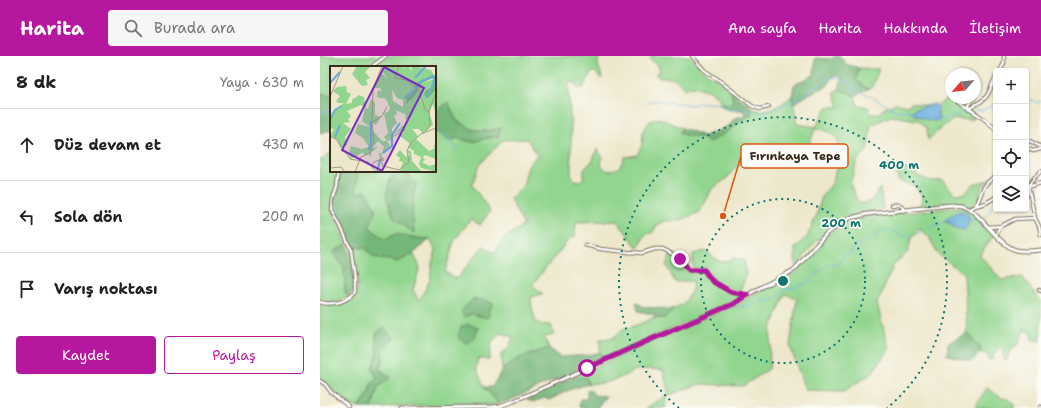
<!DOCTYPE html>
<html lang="tr">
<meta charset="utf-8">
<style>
body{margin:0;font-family:"Shantell Sans",sans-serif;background:#f6f6f6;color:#222}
.controls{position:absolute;right:12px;top:12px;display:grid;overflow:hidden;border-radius:4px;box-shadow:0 1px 3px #0004}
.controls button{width:36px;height:36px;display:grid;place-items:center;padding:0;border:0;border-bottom:1px solid #e0e0e0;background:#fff;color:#222;font:20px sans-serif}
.compass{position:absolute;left:625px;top:12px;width:36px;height:36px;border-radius:50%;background:#fff;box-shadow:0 1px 3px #0004;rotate:243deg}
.stop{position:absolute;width:12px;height:12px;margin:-9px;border:3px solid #b5179e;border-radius:50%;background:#fff}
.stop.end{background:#b5179e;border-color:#fff;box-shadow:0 1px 4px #0008}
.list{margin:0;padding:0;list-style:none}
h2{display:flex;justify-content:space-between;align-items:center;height:52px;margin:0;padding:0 16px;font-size:17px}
h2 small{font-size:13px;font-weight:400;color:#767676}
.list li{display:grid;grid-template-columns:26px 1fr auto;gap:12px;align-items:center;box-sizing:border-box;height:72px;padding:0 16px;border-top:1px solid #e0e0e0}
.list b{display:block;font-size:15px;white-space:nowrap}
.list em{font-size:13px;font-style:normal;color:#767676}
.actions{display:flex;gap:8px;padding:12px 16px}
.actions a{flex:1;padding:9px 0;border:1px solid #b5179e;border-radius:4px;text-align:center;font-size:14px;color:#b5179e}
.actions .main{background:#b5179e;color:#fff}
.icon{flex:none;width:22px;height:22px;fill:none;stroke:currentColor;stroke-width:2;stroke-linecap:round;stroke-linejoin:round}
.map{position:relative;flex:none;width:721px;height:352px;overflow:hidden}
header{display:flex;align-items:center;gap:24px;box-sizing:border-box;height:56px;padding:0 20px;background:#b5179e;color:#fff}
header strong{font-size:19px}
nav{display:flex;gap:22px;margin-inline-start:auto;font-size:14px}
.search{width:280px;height:36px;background:#f6f6f6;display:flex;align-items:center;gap:10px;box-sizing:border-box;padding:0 14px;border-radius:4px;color:#767676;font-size:15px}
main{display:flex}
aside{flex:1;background:#fff}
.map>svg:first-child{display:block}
</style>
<header>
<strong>Harita</strong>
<div class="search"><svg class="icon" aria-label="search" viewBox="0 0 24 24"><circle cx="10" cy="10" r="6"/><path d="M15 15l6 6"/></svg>Burada ara</div>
<nav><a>Ana sayfa</a><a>Harita</a><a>Hakkında</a><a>İletişim</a></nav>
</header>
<main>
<aside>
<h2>8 dk<small>Yaya · 630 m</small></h2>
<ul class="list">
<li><svg class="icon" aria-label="ahead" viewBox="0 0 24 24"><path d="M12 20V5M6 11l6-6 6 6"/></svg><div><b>Düz devam et</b></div><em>430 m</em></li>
<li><svg class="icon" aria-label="left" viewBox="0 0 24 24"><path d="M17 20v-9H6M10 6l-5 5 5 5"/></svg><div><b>Sola dön</b></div><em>200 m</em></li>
<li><svg class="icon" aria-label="arrive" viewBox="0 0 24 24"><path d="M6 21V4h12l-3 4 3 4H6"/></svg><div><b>Varış noktası</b></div></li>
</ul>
<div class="actions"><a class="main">Kaydet</a><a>Paylaş</a></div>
</aside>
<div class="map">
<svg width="721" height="352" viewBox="0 0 721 352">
<rect width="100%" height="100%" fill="#fdfcf7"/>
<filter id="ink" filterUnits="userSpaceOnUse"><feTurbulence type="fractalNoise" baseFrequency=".025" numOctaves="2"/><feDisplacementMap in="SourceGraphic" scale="8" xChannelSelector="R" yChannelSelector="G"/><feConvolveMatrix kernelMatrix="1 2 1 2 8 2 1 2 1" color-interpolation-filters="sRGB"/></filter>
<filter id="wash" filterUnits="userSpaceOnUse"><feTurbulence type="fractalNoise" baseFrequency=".012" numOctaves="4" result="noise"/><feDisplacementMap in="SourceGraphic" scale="16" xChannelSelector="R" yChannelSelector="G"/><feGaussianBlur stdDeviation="0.9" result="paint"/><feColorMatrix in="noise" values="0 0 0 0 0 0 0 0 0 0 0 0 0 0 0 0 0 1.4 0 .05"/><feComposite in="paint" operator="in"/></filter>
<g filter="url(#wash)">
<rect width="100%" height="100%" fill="#ede7cb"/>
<!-- green -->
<path fill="#92d58e" stroke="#668056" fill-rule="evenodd" d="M0 0H64L54 7 50 11H11V39L0 38Z
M68 0H279L278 9 282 21 281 23 274 15 270 19 264 31 259 33 256 28 251 25 248 30 251 75V120L254 124 260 125 264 122V112L272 106 277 93 282 100 281 109 287 115 299 112 305 101 317 99 322 89 323 75 330 65 339 62 362 72 360 77 368 80 380 81 389 86 410 74 421 64 431 59V51L442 55 460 49 472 40 477 68 496 71 507 51H519L514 36 519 33 535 40 538 50 548 51 550 58 560 57 563 53 576 47 586 50 592 47 608 50 595 53V60L603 61 607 63H619L617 50 631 40V42H633L643 51 656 59 652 64 636 63 624 69 608 84 607 73 598 64 571 60 551 69 547 95 537 105 530 128 539 148 551 145 560 132 563 153 539 157 524 163 509 173 490 192 480 206 475 210V192L487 181 497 158 502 140 512 128 518 106V83L509 76 496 71 482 106 466 101 463 90 439 92 433 106 417 110 406 123 392 133 380 156 361 164 344 165 337 169 333 176 325 179 318 192 297 165 256 166 255 181 250 182 212 229 223 238 211 241 212 252 216 266 222 269H231L234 279 224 281 229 292 199 302 182 314 181 298 189 292 193 281 180 277 172 286 169 304 158 302 156 312 164 331 179 348 171 349 76 350 63 352H52L58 331 59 313 63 305 62 296 74 282 56 277 57 300 52 312 57 322 51 328 49 337 38 352C20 346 14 333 0 322V247C8 250 21 248 29 244 31 242 34 240 36 238L38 228 32 191 45 192 53 201 78 205 93 198 100 210 93 234 99 245 110 224 112 207 116 194 110 183 94 182 76 178 65 184 49 171 39 138 35 135 38 115H115V75L120 77 129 85 137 82 153 86 167 82 178 81 181 73 167 75 153 74 136 64 128 46 115 57V11H54ZM207 83 217 99 208 110 203 130 190 143 204 169 183 183 174 197 163 190 137 223 125 216 134 185 151 163 160 169 170 155 152 129 159 109 183 84Z
M331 0H370L384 15 396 23 411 36 413 45 409 48 403 47 400 49 399 41 389 35 374 30 364 33C356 21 353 22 339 22L335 18 340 16 338 9 330 3Z
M539 12 559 13 552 31 548 33 536 24Z
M11 96V115H18L16 121V131L12 143 11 153 27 188 13 197 24 212 25 236 29 240C22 246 8 248 0 245V103L2 104Z
M574 110 586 113 593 112 597 120 611 125 622 124 635 138 646 137 653 128 669 124C666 126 663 129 662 132 657 141 662 144 650 151L640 147H626L599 151 603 142 595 130 579 125Z
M636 151 644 152 652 156 674 179 660 199 681 224 702 221 721 246V285L712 284C712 278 710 276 704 274L701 280 699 287 690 296 686 305C683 301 683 298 683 294L681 292C676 295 674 297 673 303L669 304 668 300 665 297H660V290L647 277 644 218 617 197 609 181 599 172 591 183 588 196 574 208 557 248 569 293 552 317 524 335 485 334 470 290 477 242 465 238 451 273 449 313 423 330 379 328 347 340 345 352H326L347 339 348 334 343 314 330 313 315 314 300 322 284 327 268 328 266 321 251 322 352 275 412 251 455 226 477 216 492 196 511 176 531 165 549 160 565 157 595 156Z
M385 195 401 206 415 202 424 204 426 220 420 235 412 233 393 223 384 212H373V198Z
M352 199 360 204 369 216 383 215 392 227 411 237 425 240 415 246 283 302 280 296V283L293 282 301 274 314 270 327 265 332 262H345L354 253 365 246 372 234 373 225 355 226 346 209 350 200Z
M667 332C675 336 680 344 689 343L694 348V352H654Z"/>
<!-- forest -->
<path fill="#75b679" stroke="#58704c" d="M515 0H520L526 8 539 12 536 24 548 33 535 40 519 33 522 22 517 19 512 21 507 30 491 37 473 48 472 40 474 29 494 19 495 2 511 3Z
M411 36 431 51V59L421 64 410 74 389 86 380 81 368 80 360 77 362 72 384 80C395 76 408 73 415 62L426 59 422 54H409L400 49 403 47 409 48 413 45Z
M0 38 11 39V74L0 77Z
M128 46 136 64 153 74 167 75 181 72 178 81 167 82 153 86 137 82 129 85 120 77 115 75V57Z
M20 115H38L36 135 39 137 46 135 56 154 49 171 65 184 76 178 94 182 110 183 93 198 78 206 53 201 45 192 32 191 23 172 13 154 14 144 18 132 19 121Z
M79 115H89V120L97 127C90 143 93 160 94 177L74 162 66 141 70 123Z
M27 188C32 202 34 219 34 235L29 240 25 237 24 212 13 196Z
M153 243 164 244 174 248 168 256 170 258 167 262 152 258 144 261 141 255Z
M316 246 324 251 354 253 345 262H332L336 259 318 255Z
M148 268 158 272 155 282 147 288 138 281 141 271Z
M64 272 74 282 62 296 63 305 59 313 71 321 58 331 52 352H39L49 337 51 328 57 322 52 312 57 300 56 277Z
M647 277 660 290V297L652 305 627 299 628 287Z
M229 292 240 301 269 299 280 296 283 302 193 343 179 348 164 331H172L182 314 199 302Z
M266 321 268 328 249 334 229 344 225 342 213 346 207 344 251 322Z
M270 333 274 339 286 340 277 352H260L259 349 260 343H267V335Z"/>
<!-- water -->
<path fill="#6aaddf" stroke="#526c7e" d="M615 48 617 50 619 64C618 64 612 65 612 65 608 64 594 59 591 56L595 53Z
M641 155H645C652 160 649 168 645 174L634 172 631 168 625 165C629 160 634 157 641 155Z"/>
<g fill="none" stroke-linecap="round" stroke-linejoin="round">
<!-- stream -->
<path stroke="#6aaddf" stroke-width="1" d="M706 45 712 44 718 47 721 45
M326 46 343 44 345 47 351 46 353 48 357 47 372 49 377 47H392L401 48 409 53 422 52 427 56 433 54 441 57 473 46 477 43 485 39 492 32 505 25 516 21 528 26 533 32 540 36 550 40 577 55 588 54 591 56
M654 54 662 55 676 48
M0 57 9 54H11
M619 64C630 63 638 58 649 55
M115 73H117C124 79 132 83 135 92L139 94
M662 161C674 156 668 150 676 144
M649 163 657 164
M414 252 422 250 427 251 440 245 445 246 451 243H455L461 239 464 234 475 232 479 229 485 228 490 224 495 218 500 216 502 213 508 209H514L520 208 524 198 531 197C534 185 541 189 549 185 554 182 558 178 562 174L566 175H572L583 180H593L598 177 603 173 608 172 613 169H620L625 165"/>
</g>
</g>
<g filter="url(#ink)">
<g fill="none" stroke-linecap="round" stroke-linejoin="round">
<defs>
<path id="minor" d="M372 0 384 14 396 22 432 50 440 53 449 51
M52 11 55 8 66 0
M680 15 684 7V0
M655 33 656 35 655 41
M634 42C647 54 665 60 676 74
M649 53 648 49 654 42
M649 54C653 48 660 48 665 42 671 36 671 28 676 21
M706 83 721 91
M709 93 713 95 721 93
M721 115 715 121 708 130 715 162 719 170 721 179
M708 131 721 127
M572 149C579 148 581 148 584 154
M655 150C660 144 659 142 662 135 664 129 671 123 676 120
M649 153 655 150 666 147 676 141
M668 171 681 170 695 163 715 162
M676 179 678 174 680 171
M265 189 281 193 308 196 322 197 335 193H343L361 203 369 214H384L392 225 411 236 427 239
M719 234 721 235
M0 246C8 249 22 247 28 242 31 241 33 238 35 236V223L31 194 21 171 12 154 13 143 17 131 18 121 19 115
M0 325 5 328 11 336 29 351"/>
<path id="tertiary" d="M82 352 172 351 180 350 194 345 325 286 413 248 436 234 474 214 507 177 517 170 530 162 548 158 631 149 642 150 652 155C665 165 681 190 696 194 704 196 713 195 721 194
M721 352V351"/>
</defs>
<!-- minor casing -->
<use href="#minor" stroke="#796c5b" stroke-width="4.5"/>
<!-- tertiary casing -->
<use href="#tertiary" stroke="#796c5b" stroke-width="5"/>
<!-- minor -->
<use href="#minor" stroke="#fff" stroke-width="2.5"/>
<!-- tertiary -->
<use href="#tertiary" stroke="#fff" stroke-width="3"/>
</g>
</g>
<g fill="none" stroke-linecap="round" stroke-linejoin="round" filter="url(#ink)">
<!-- route -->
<path stroke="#b5179e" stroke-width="5" d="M267 312 325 286 413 248 428 239 411 236 392 225 384 214H369L360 203"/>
</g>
<!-- distance rings -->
<g fill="none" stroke="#0f766e" stroke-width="2" stroke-dasharray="2 4">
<circle cx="463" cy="225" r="82"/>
<path d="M359 352A164 164 0 1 1 567 352"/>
</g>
<!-- overview -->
<g transform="translate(10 10)">
<rect width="106" height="106" fill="#ede7cb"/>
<path d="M27 0 40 1 35 6 40 12 36 14 38 19 32 20 22 8ZM58 0H73L72 2 78 0 82 5 81 0H90L91 2 101 4 104 9 88 17 75 37 92 17 105 13 98 24V32L106 24V48L103 38 99 47 103 58 93 68 89 63H82L88 70 86 73 99 85 105 82 103 79 106 80V93L95 89 93 91 95 94 92 96 99 100 106 98V106L91 102 89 98 91 91 84 88V85L78 81 80 78 69 69 74 67 72 65 65 67 72 60H76L78 54 75 53 76 49 66 44 67 48 64 50 67 57 62 62V74L57 75 60 80 51 89 53 92 50 96 49 87H52L54 81 48 75 42 82 48 81 41 87V92L39 88 34 89 33 86 21 93 19 90 21 80 31 83 39 81 33 72 25 67 28 58 40 61 32 55 35 42 31 39 17 45 21 50 18 53 20 56 13 57 21 63 15 71 17 79 10 82 7 74 0 70 4 63 0 62V51L3 45 14 37H8L6 35 10 30 3 25 7 21 16 20 17 26 21 28 16 38 22 37V34L29 29 34 31 36 42 38 43 41 33 45 37V49L51 51 46 59 42 57V64L52 75H57L54 71 58 67 54 47 58 46 60 42 56 33 47 31 48 24 52 26 50 22H44L51 7 58 13 52 5ZM62 24 67 32 73 34V41L63 35ZM70 84 76 91 79 89 77 84 81 85 82 95 92 106H70L73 96 69 95 70 92 66 89Z" fill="#92d58e" fill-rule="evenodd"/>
<path d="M102 9 106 10V24L98 32 94 29 96 24 102 21 103 12 92 17 84 31 76 38 77 32 84 25 86 17Z" fill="#75b679"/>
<path fill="none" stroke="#6aaddf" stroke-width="2" d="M85 12 96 0M0 17 10 6M85 24 91 15 106 10M75 32 84 24M96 32 106 12M0 54 5 44 12 40M5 71 10 59M39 84 41 76V55M53 87 62 80V69L70 57M47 106 50 94"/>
<path fill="none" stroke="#a69b86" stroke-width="1" d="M69 0 65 12 76 14 90 26 95 44 99 46M0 31 13 0M43 56 52 50 57 41M96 65 100 60 99 44 106 27M0 70 7 74 20 93 38 96 46 106M62 71 75 64M41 100 44 96 47 95 53 92V95L50 93 53 100 69 104 79 96 77 85 80 78 91 68 106 62M0 102 11 101 15 106M25 106 31 91 40 87 44 75 42 55 43 23 52 0"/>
<path fill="#7b2cbf" fill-opacity="0.15" stroke="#7b2cbf" stroke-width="2" d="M54 1 94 22 52 105 12 84Z"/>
<rect width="106" height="106" fill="none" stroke="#3b2a1e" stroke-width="2"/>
</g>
<circle cx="463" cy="225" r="6" fill="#0f766e" stroke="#fdfcf7" stroke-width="2"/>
<g font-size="12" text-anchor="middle" font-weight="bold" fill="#0f766e" stroke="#fdfcf7" stroke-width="3" stroke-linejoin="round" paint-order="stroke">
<text x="579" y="113">400 m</text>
<text x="521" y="171">200 m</text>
</g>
<!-- callouts -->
<path fill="none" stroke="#df570d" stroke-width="1.5" d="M403 160L421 100"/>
<circle fill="#df570d" stroke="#fdfcf7" stroke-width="1.5" cx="403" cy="160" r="4"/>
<rect fill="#fdfcf7" stroke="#df570d" stroke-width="1.5" x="421" y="88" width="107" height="24" rx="4"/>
<g font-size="12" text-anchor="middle" font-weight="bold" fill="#3b2a1e">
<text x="475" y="104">Fırınkaya Tepe</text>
</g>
</svg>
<div class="controls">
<button>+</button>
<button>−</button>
<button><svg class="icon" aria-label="locate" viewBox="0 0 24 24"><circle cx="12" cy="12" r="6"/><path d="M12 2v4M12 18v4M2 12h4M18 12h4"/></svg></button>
<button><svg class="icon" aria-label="layers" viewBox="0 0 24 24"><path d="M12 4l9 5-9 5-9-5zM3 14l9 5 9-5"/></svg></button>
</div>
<svg class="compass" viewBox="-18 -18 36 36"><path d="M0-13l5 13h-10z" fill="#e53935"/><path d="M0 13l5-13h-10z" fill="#767676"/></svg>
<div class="stop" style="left:267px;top:312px"></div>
<div class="stop end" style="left:360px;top:203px"></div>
</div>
</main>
